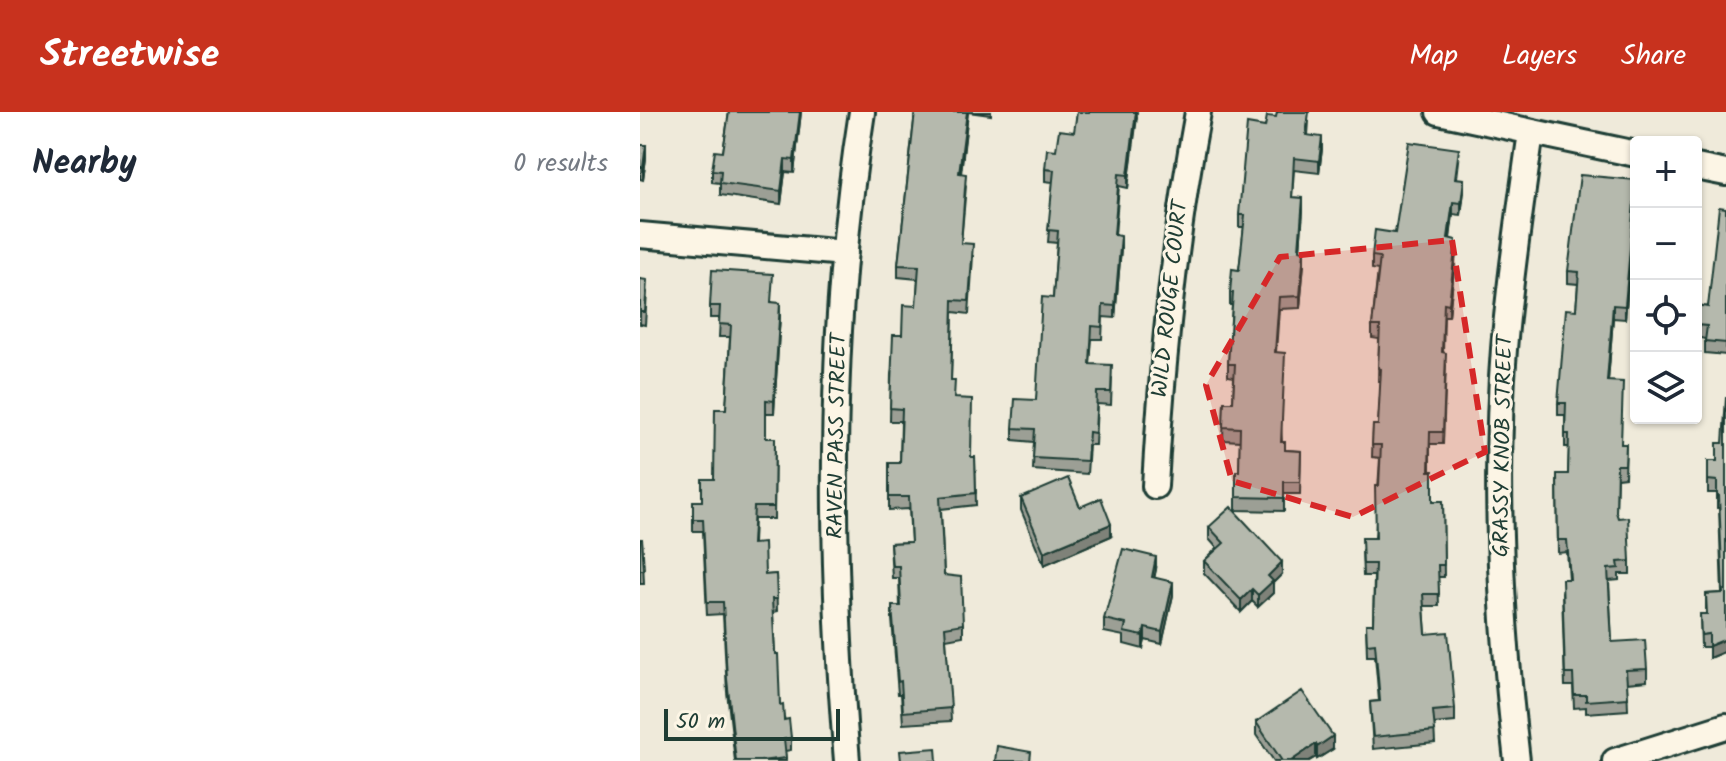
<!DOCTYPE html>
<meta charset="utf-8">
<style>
body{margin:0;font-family:Kalam,sans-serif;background:#f2f2f3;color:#1f2937}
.controls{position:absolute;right:24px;top:24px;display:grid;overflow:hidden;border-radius:8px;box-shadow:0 2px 6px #0004}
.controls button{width:72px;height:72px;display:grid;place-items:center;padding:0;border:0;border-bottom:2px solid #e0e1e3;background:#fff;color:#1f2937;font:40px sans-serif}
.scale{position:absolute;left:24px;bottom:20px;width:176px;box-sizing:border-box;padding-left:8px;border:4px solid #1f3d34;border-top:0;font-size:22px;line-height:28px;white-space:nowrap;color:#1f3d34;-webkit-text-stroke:6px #fcf5e5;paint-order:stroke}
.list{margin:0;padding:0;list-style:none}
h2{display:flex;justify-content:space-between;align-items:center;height:104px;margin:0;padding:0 32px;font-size:34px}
h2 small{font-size:26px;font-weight:400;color:#747a83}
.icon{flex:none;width:44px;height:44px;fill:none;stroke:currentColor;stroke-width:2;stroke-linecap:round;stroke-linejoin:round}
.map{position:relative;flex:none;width:1086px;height:649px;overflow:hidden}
header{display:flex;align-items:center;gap:48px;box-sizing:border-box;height:112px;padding:0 40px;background:#c8321e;color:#fff}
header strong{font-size:38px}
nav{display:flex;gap:44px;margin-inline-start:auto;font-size:28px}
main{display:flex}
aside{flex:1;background:#fff}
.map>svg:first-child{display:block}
</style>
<header>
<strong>Streetwise</strong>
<nav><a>Map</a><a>Layers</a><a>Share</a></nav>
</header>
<main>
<aside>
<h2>Nearby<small>0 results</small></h2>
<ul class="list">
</ul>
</aside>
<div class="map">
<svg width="1086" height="649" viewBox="0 0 1086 649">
<rect width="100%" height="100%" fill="#efeada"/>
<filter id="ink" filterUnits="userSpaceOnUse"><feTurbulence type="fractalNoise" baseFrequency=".0125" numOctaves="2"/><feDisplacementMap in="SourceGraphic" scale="16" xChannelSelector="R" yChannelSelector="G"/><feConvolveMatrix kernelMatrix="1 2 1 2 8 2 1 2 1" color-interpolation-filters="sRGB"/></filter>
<g filter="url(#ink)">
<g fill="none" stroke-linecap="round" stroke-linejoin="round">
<defs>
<path id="street" d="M799 0 996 42
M1056 55 1086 61
M0 123 205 141
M515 374C522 248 535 124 558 0
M207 649C189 433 188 214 222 0
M877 649C861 512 853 374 864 237 870 164 881 92 891 20
M975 649 1086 614"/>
</defs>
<!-- street casing -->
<use href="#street" stroke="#1f3d34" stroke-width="30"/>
<!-- street -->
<use href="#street" stroke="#fcf5e5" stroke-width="24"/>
</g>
<!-- wall -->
<path fill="#9c9f95" stroke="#1f3d34" stroke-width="2" d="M89 0H161L154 61 145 60 141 92 80 83V71L72 70V58L83 40Z
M275 0H351V3L328 0 321 62 326 74 321 131 333 144 329 202 313 200 311 268 315 286 331 345H335L336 393 301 397 304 463 323 512V524L306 527 311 609 263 612 261 582H258L252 507V494H260L259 466H252L250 431 271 430 269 397 249 398V351H260L261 309H250L251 262 262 223 276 194 278 167 258 165V153Z
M497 0 488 76 479 74 475 123 481 136 475 206 463 205 462 227H452L450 252 472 266 471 293 457 292 455 333H449L447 362 393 358 394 330 373 328V316L396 288 413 186 417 131 408 130 413 70 405 69V57L416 38Z
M669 9 668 23 682 37 679 61 654 58 652 85 663 98 660 138 664 151 660 196 639 197 636 240 642 330 645 338 661 339 660 382H644V399L596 398V359H599L600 329 583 328 584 290H593L594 265 588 264V252L592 193H590V181L599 158 604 115H599V103L625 15Z
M0 33 6 46 3 68 0 67Z
M819 49 817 66 824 79 821 103 813 102 810 127 816 140 809 204H804L803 241 806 253 803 332H790V359L793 389H803L804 465H798L799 494H784L786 522 815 597V610L794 612 795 631 733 637 730 590 739 589 735 544H727L726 512H733L734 464H723L722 438 735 426 740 346 732 345 733 313H738L741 269H738L739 227 732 226V214L738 158 732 157V144L755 121Z
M996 80 985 207 973 206 968 269 981 332H986L985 365 977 366 976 400 990 449V462H979V468L969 469 972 530 1007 557V569L987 571 988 598 946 601V595L934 596 933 574H925L922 480 929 467 927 440 918 441 917 362H928L929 335H925V303H918V291L936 198 938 172 928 171V159Z
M1086 96V243L1065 241V227L1056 225V193L1068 195Z
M0 167 7 180 5 213 0 212Z
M132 190 140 203 134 301H126V326H135L134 407H114L113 431 125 463 136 462 137 499 133 500 135 542 140 593 151 626V638L145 639 146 649H95L87 580 83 502 67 503 63 419H53V389H62L74 367 86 297 90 225H79L80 206H70V194Z
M1083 331 1086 539 1069 546V535H1061L1060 502H1066V482L1082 481 1079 396H1077V381H1068V349H1077Z
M381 386 471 424 404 453 381 398Z
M569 415 642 462 633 471V481L618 495 612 489 601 500 564 461V449L577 436 569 427Z
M0 427H2L4 471H0Z
M516 457 514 466 533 483 522 532 505 528 503 537 484 532V524L464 520V507Z
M616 610 693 637 677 647 676 645 669 649H634L616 623Z"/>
<!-- shaded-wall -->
<path fill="#7f8279" stroke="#1f3d34" stroke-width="2" d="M160 0H161L154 61V48Z
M327 0H328L319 74V61Z
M496 0 497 5 488 76V63Z
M682 25V37L679 61V49Z
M6 33V46L3 68V55Z
M145 47V60L141 92V79Z
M824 67V79L821 103V91Z
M996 68V80L985 207V194Z
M663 86V98L659 151V138Z
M813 90V102L808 139V126Z
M481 124V136L475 206V194Z
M816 128V140L809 204V192Z
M664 139V151L660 196V184Z
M140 191V203L134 301V289Z
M973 193V206L967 282V269Z
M471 412V424L404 453V440Z
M516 445V457L512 478V465Z
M642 450V462L633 471V481L618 495V483L628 464Z
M533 470V483L522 532V520Z
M612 477V489L601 500V488Z
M505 516V528L503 537V524Z
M1086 527V539L1069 546V534Z
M693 624V637L677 647V635Z
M676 632V645L669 649H651Z"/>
<!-- building -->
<path fill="#b5b9ad" stroke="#1f3d34" stroke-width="2" d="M89 0H160L154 48 145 47 141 79 80 71 81 59 72 58 75 39 83 40Z
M275 0H327L319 61 326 62 321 131 333 132 329 189 313 188 311 268H315L314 286 332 287 331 345H335L336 381 300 385 304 463 321 465 323 512 305 515 311 596 263 600 261 569 258 570 252 494H261L259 454H252L250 431 271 430 269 385H249V351H260L262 297 250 296 253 223H262L263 193 276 194 279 154 258 153Z
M437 0H496L488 63 479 62 474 123 481 124 475 194 463 193 462 215 452 214 450 252 472 253 471 280H457L455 321 449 320 447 349 393 346 395 317 373 316 375 287 396 288 402 185 413 186 418 119 408 118 414 58 405 57 407 37 416 38 419 18 434 20Z
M637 0H669L666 23 682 25 679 49 654 46 652 85 663 86 659 138 664 139 660 184 639 185 635 240 645 241 641 330H645V338L661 339 660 370H644V386L596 385V359H599L600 316 583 315 584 290H593L595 252H588L593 181H590L592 157 599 158 605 103H599L607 12 625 15 627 4 636 5Z
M769 30 819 37 815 66 824 67 821 91 813 90 808 126 816 128 809 192 804 191 802 240 806 241 803 320H790L789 359H793V389H803L804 453H798L799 482H783L786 522 808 520 815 597 793 599 795 619 733 625 730 590 740 589 735 531 727 532 726 512H733L735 452H723L722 426H736L735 374H739L741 333H732L733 313H738L741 257 738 256 740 214H732L740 145 732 144 735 118 755 121Z
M0 33H6L3 55H0Z
M940 63 996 68 985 194 973 193 967 269 983 270 981 332H986L985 353H977L976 400 978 406 988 405 990 449 978 450 979 456 968 457 972 530 1005 528 1007 557 986 558 988 586 946 589V583H934L933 562H925L922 467H930L927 428H918L917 362H928L929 322H925L926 291H918L926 197 936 198 939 160 928 159Z
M1079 95 1086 96V231L1065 229 1067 214 1056 213V193L1068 195Z
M72 158 133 162 131 190 140 191 134 289 126 288V326H135L134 395H114L112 432 124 431 125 463 136 462 137 487H132L135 542H138L140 593 143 592 144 608 149 607 151 626 144 627 146 646 120 649H96L87 567 83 490H67L63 407H53V389H62V367H74L75 297H86L91 213 79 212 80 194H70Z
M0 167 7 168 5 200H0Z
M1086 285V527L1069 534V522L1061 523 1060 502H1067L1066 482 1083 481 1079 384H1077V369L1068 368V349H1077V331H1083Z
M428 366 440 395 461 386 471 412 404 440 381 386Z
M591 395 642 450 628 464 633 469 618 483 612 477 601 488 564 449 584 431 569 415Z
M0 427H2L4 458H0Z
M483 437 516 445 512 465 533 470 522 520 505 516 503 524 484 520 486 512 464 507Z
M662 579 693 624 677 635 676 632 651 649H642L616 610Z
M357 634 391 640 390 649H355Z
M296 636 297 649H261L260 639Z"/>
</g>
<!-- marked area -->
<path fill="#d62828" fill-opacity="0.2" stroke="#d62828" stroke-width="6" stroke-dasharray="16 10" stroke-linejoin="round" d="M812 128 845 340 713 405 592 369 566 273 640 145Z"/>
<g text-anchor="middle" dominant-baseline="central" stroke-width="6" stroke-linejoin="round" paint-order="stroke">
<!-- street labels -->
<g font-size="22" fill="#1f3d34" stroke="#fcf5e5">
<text transform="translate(531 187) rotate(-84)">WILD ROUGE COURT</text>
<text transform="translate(198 324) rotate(-89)">RAVEN PASS STREET</text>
<text transform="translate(864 334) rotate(-89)">GRASSY KNOB STREET</text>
</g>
</g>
</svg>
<div class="controls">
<button>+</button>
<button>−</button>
<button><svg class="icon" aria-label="locate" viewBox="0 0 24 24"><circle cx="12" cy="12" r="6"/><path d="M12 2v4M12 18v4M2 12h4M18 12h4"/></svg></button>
<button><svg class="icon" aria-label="layers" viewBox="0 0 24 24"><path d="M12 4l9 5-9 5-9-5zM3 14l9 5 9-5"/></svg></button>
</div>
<div class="scale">50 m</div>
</div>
</main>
